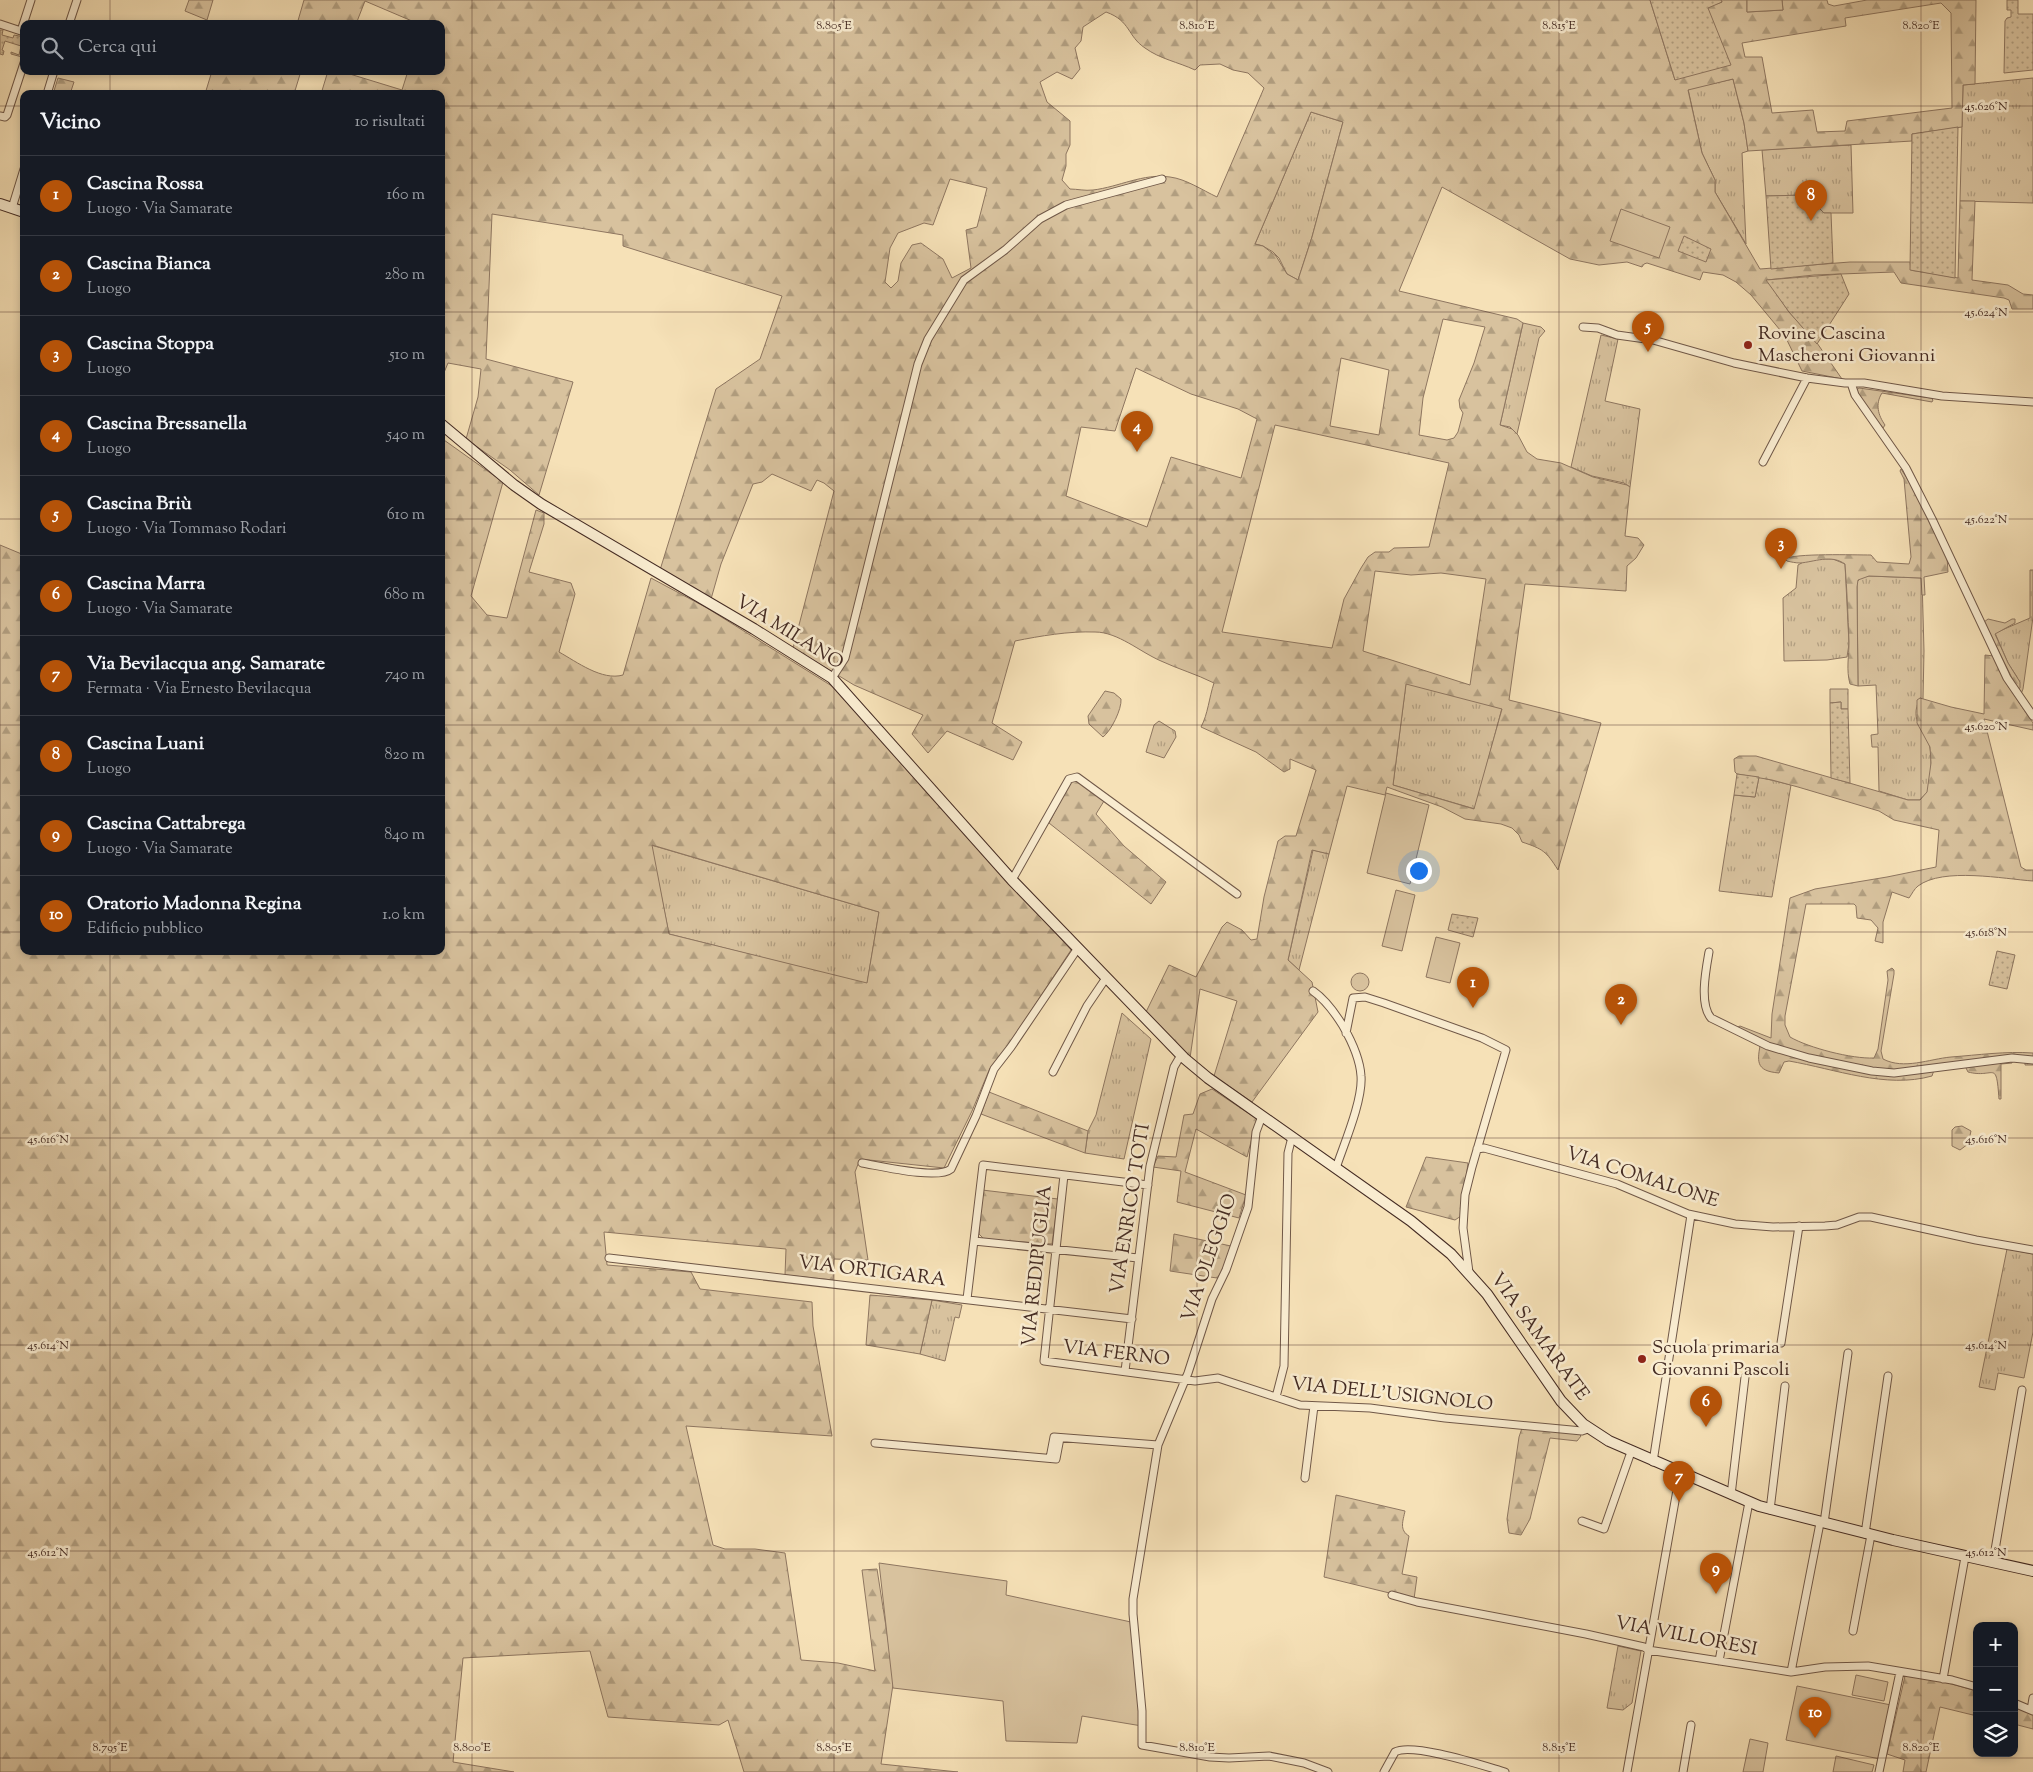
<!DOCTYPE html>
<html lang="it">
<meta charset="utf-8">
<style>
body{margin:0;font-family:"Sorts Mill Goudy",serif;background:#242831;color:#f1f3f6}
.controls{position:absolute;right:15px;bottom:15px;display:grid;overflow:hidden;border-radius:10px;box-shadow:0 2px 8px #0003}
.controls button{width:45px;height:45px;display:grid;place-items:center;padding:0;border:0;border-bottom:1px solid #363941;background:#171b24;color:#f1f3f6;font:25px sans-serif}
.you{position:absolute;left:1418px;top:870px;width:18px;height:18px;margin:-12px;border:4px solid #fff;border-radius:50%;background:#1a73e8;box-shadow:0 0 0 8px #1a73e833}
.badge{display:grid;place-items:center;width:32px;height:32px;border-radius:50%;background:#b45309;color:#fff;font-size:16px;font-weight:700}
.pin{position:absolute;translate:-50% -41px;filter:drop-shadow(0 1px 2px #0008)}
.pin::after{content:'';position:absolute;top:26px;width:18px;height:15px;background:inherit;clip-path:polygon(0 0,100% 0,50% 100%)}
.list{margin:0;padding:0;list-style:none}
h2{display:flex;justify-content:space-between;align-items:center;height:65px;margin:0;padding:0 20px;font-size:21px}
h2 small{font-size:16px;font-weight:400;color:#9ea1a6}
.list li{display:grid;grid-template-columns:32px 1fr auto;gap:15px;align-items:center;box-sizing:border-box;height:80px;padding:0 20px;border-top:1px solid #363941}
.list b{display:block;font-size:19px;white-space:nowrap}
.list p{margin:0;font-size:16px;white-space:nowrap;color:#9ea1a6}
.list em{font-size:16px;font-style:normal;color:#9ea1a6}
.icon{flex:none;width:28px;height:28px;fill:none;stroke:currentColor;stroke-width:2;stroke-linecap:round;stroke-linejoin:round}
.map{position:relative;flex:none;width:2033px;height:1772px;overflow:hidden}
.search{position:absolute;background:#171b24;box-shadow:0 2px 8px #0003;left:20px;top:20px;width:425px;height:55px;display:flex;align-items:center;gap:12px;box-sizing:border-box;padding:0 18px;border-radius:10px;color:#9ea1a6;font-size:19px}
.panel{position:absolute;background:#171b24;box-shadow:0 2px 8px #0003;left:20px;top:90px;width:425px;height:865px;border-radius:10px}
.map>svg:first-child{display:block}
</style>
<div class="map">
<svg width="2033" height="1772" viewBox="0 0 2033 1772">
<defs>
<pattern id="grass-tufts" width="24" height="20" patternUnits="userSpaceOnUse" patternTransform="scale(1.25)"><rect width="24" height="20" fill="#d8c29e"/><path d="M3 7l-1-3M5 7V3M7 7l1-3M15 17l-1-3M17 17v-4M19 17l1-3" fill="none" stroke="#b19e80"/></pattern>
<pattern id="forest-firs" width="22" height="20" patternUnits="userSpaceOnUse" patternTransform="scale(1.25)"><rect width="22" height="20" fill="#d8c29e"/><path d="M5 1l3.5 6h-7zM16 11l3.5 6h-7z" fill="#b19e80"/></pattern>
<pattern id="garden-dots" width="8" height="8" patternUnits="userSpaceOnUse" patternTransform="scale(1.25)"><rect width="8" height="8" fill="#d8c29e"/><path d="M2 2h.1M6 6h.1" fill="none" stroke="#b19e80" stroke-width="1.8" stroke-linecap="round"/></pattern>
</defs>
<rect width="100%" height="100%" fill="#f6e1b7"/>
<filter id="stains"><feTurbulence type="fractalNoise" baseFrequency=".004" numOctaves="4"/><feColorMatrix values="0 0 0 0 .2 0 0 0 0 .09 0 0 0 0 .02 0 0 0 .5 -.17"/></filter>
<radialGradient id="worn" r=".72"><stop offset=".6" stop-color="#630" stop-opacity="0"/><stop offset="1" stop-color="#630" stop-opacity=".3"/></radialGradient>
<!-- grass -->
<path fill="url(#grass-tufts)" stroke="#8e7660" d="M2033 78V203L1960 201 1963 85Z
M1733 79 1744 123 1748 151 1742 153 1746 244 1715 192V180L1702 153 1688 89Z
M1311 112 1343 122 1312 237 1298 280 1287 274 1279 258 1273 252 1263 246 1255 244Z
M1851 145 1853 213H1824L1808 207 1806 195 1766 196 1762 150Z
M1523 323 1541 327 1545 331 1539 338 1517 434 1510 427 1500 425Z
M1601 335 1618 339 1605 401 1640 409 1630 487 1624 483 1592 476 1571 467Z
M1816 559H1833L1845 564 1849 644 1847 657 1827 660 1784 661 1783 598 1796 588 1798 565 1807 560Z
M2030 570H2033V617L2023 689 2021 694 2018 690 2017 677 2008 663 1995 633 2030 618Z
M1869 576 1922 578 1924 651 1923 699 1920 698C1908 723 1926 728 1930 748 1932 758 1931 783 1928 791 1926 794 1922 797 1920 800H1908L1879 791 1878 747H1872L1871 735 1878 734 1876 685 1858 686 1857 582 1862 577Z
M1406 683 1502 708 1475 809 1393 785Z
M1830 689H1848V709H1841V702L1830 703Z
M1159 721 1175 731 1176 737 1164 758 1146 752 1154 725Z
M1759 777 1791 785 1772 897 1719 891 1734 795 1755 797Z
M651 845 879 912 867 984 669 934Z
M1313 850 1329 854 1299 970 1288 960Z
M1122 1013 1151 1039 1124 1159 1085 1153 1088 1131 1096 1115Z
M2007 1249 2033 1254V1332L2024 1378 1998 1373 1995 1390 1979 1387Z
M932 1300 962 1305 959 1318 955 1317 945 1361 920 1354Z
M1618 1646 1641 1651 1632 1703 1623 1710 1607 1708Z"/>
<!-- forest -->
<path fill="url(#forest-firs)" stroke="#8e7660" fill-rule="evenodd" d="M189 0H213L207 20 185 11Z
M304 0H1650L1675 80 1708 7 1722 2 1721 0H1747V12L1783 10 1782 0H1827L1828 4 1834 6 1867 0H1976L1975 84 1963 85 1962 127 1912 134V141L1748 151 1744 123 1733 79 1688 90 1702 153 1715 180V192L1760 269 1850 262H1910L1911 270 1958 278 1960 201H1975L1972 280 2008 285 2023 294 2033 295V309H2012L2009 300 2004 298 1901 283 1894 272 1814 275 1767 280 1789 312 1817 343 1842 379 1802 371 1785 336 1751 295 1736 282 1723 275 1703 272 1700 280 1647 263 1644 264 1642 267 1627 262 1599 265 1570 259 1442 187 1399 291 1517 319 1523 323 1500 425 1512 429 1518 435 1527 452 1537 459 1561 463 1593 477 1627 485 1630 487 1625 536 1638 538 1644 545 1636 558 1627 566 1626 591 1525 584 1509 700 1601 723 1558 870C1546 851 1543 849 1522 842L1519 835 1512 828 1501 824 1465 819 1442 807 1387 787 1385 795 1347 786 1329 854 1312 850 1288 960 1312 982 1318 1012 1252 1102 1214 1076 1237 1001 1200 989 1190 1058 1146 1012 1169 965 1196 977 1222 927 1227 922 1242 930 1251 940 1257 939 1264 897 1278 841 1285 836H1296L1316 770 1290 759V769L1284 772 1256 752 1201 727C1208 714 1209 698 1214 683 1196 674 1178 669 1161 661 1140 652 1118 632 1095 632 1069 631 1040 636 1015 641L992 723 1022 742 1013 760 947 731 928 753 912 734 923 715 854 685 793 648 834 491 824 483 817 480 811 491 772 474 762 482 753 484 721 564 711 599 660 570 716 389 760 359 782 296 623 246V235L492 214 486 359 573 382 539 495 510 470 466 439 478 397 481 369 448 363 443 375H441V94H321L328 71H340L402 90 408 71H441V24H419L365 1 356 24H297ZM1941 3 1951 13 1952 108 1847 121 1845 131 1817 132 1813 110 1772 113 1762 57H1745L1742 43 1846 26 1845 18ZM1106 12C1131 21 1127 36 1145 48 1160 59 1178 62 1195 70L1200 65 1220 64 1233 70 1248 73 1264 88 1217 197C1202 190 1186 179 1170 177 1143 173 1119 187 1093 190 1085 191 1077 189 1070 189L1062 180 1066 166V154L1070 145V121L1047 102 1040 82 1057 72 1072 79 1080 69 1075 48 1081 41 1083 27ZM1311 112 1343 122 1312 237 1298 280 1287 274 1276 256 1263 246 1255 244ZM950 179 987 188 977 227 966 230 971 268 952 278 943 259 921 243 912 245 901 263 898 281 891 288 885 282 890 248 898 233 924 223 933 225ZM1443 319 1485 327 1474 363 1459 400 1460 408 1463 413 1458 432 1454 438 1447 440 1419 435 1423 398ZM1341 358 1389 370 1379 435 1330 426ZM1136 368 1191 394 1238 409 1257 419 1241 478 1171 457 1147 527 1066 496 1081 427 1115 431ZM1275 425 1449 463 1429 547 1394 548 1389 552H1375L1368 557 1361 568 1344 599 1332 648 1222 632ZM1375 571 1411 575 1441 573 1486 579 1470 685 1363 651ZM1406 684 1502 709 1474 809 1393 785Z
M212 71H301L294 94H205Z
M58 78 74 82 70 94H53Z
M1859 388 1931 398 1933 400 1932 402 1882 393C1875 404 1878 415 1885 425L1883 428 1858 396 1856 390Z
M444 440 503 482 471 596 487 615 507 618 536 510 544 513V524L529 572 571 583 575 594 559 652C577 662 602 681 623 675L651 578 707 608 835 688 1071 950 1000 1058 990 1068 972 1111 944 1168 860 1159 855 1172 868 1260 834 1259 833 1280 785 1275 786 1249 604 1232 607 1265 691 1272 700 1289 812 1302 813 1326 832 1436 686 1426 713 1545 725 1549H755L785 1553 801 1660 838 1663 875 1671 862 1570 877 1569 894 1678 881 1764 958 1772H744L728 1720 719 1725 608 1717 590 1651 463 1658 453 1762 514 1772H0V545L24 555V951H441V451ZM652 845 879 912 867 983 669 934Z
M1901 469 1912 486 1947 557 1948 572 1924 577 1925 595H1922L1921 578 1869 576 1858 580 1857 587 1858 686 1850 684C1846 670 1849 656 1849 642 1848 616 1847 590 1845 564 1831 554 1814 562 1800 563 1796 563 1791 562 1787 561L1785 559C1794 553 1855 555 1871 555L1877 562 1909 564 1911 557 1904 479 1900 471Z
M1988 619 2005 623 2012 619H2015V623L1995 634 2008 663 2020 682V688L2018 690 1984 622Z
M1985 655 1994 656 2008 686 2033 723V730L1984 719 2021 867 2026 870H2033V881C2004 879 1943 867 1918 886 1914 889 1912 894 1909 898L1892 892 1883 922V943L1875 941 1878 928 1871 920 1857 918 1856 906 1854 904H1806L1785 1016V1025L1790 1037C1809 1048 1852 1059 1874 1058L1878 1049 1888 980 1887 971 1892 968 1894 970V974L1881 1051 1883 1059C1904 1070 1929 1059 1951 1057 1978 1055 2006 1051 2033 1053V1065H2025V1058L2012 1057V1063L2001 1064V1099H1999C1996 1058 1995 1079 1968 1072L1965 1066 1934 1070 1932 1076C1886 1089 1835 1069 1789 1061L1784 1062 1779 1073C1755 1071 1757 1061 1761 1041L1738 1029V1027L1740 1026 1771 1038 1772 1014 1790 898 1815 889 1887 877 1936 867 1939 830 1894 820 1879 811 1798 787 1772 780 1737 774 1735 772 1734 759 1739 756H1756L1908 800H1920L1927 792 1931 763 1930 747 1917 723V700L1920 698 1951 707 1984 714Z
M1105 691 1114 693 1121 699C1122 709 1111 731 1103 737L1089 724 1088 716Z
M1078 779 1104 801 1096 814 1124 846 1166 882 1151 904 1049 823 1071 781Z
M1212 1089 1257 1119 1247 1157 1196 1129 1185 1172 1246 1195 1239 1218 1177 1202 1181 1171 1153 1167 1158 1156 1176 1157 1184 1115 1193 1114 1200 1094Z
M989 1092 1088 1131 1085 1153 981 1114Z
M1962 1126 1971 1131 1968 1144 1960 1150 1952 1146V1130L1955 1127Z
M1426 1157 1468 1163 1461 1216 1455 1220 1406 1207Z
M982 1190 1058 1199 1052 1244 984 1239 979 1234Z
M1174 1234 1231 1246 1224 1268 1217 1278 1170 1271Z
M870 1295 932 1300 920 1354 866 1345Z
M1522 1428 1579 1434 1581 1436 1577 1441 1550 1438 1530 1519 1521 1535 1509 1533 1507 1519 1519 1437Z
M1336 1495 1405 1511C1403 1521 1399 1530 1409 1536L1402 1574 1417 1577 1414 1599 1324 1577Z
M1905 1676 1937 1680 1977 1691V1716L1940 1707 1926 1772H1903L1905 1760 1887 1754Z
M2014 1706 2033 1714V1729L2014 1724Z"/>
<!-- park -->
<path fill="#d8c29e" stroke="#8e7660" d="M1747 0H1782L1783 10 1747 12Z
M1621 209 1670 227 1659 258 1610 241Z
M1386 793 1429 805 1410 884 1367 873Z
M1396 890 1415 895 1402 951 1382 946Z
M1436 937 1460 943 1450 983 1426 977Z
M1351 982a9 9 0 1 1 18 0a9 9 0 1 1-18 0Z
M879 1563 1007 1581 1006 1595 1131 1622 1142 1726 1082 1716 1077 1743 1006 1741 1003 1701 893 1688Z
M1856 1675 1888 1682 1884 1701 1852 1695Z
M1797 1686 1891 1705 1880 1759 1786 1740Z
M1750 1739 1768 1743 1763 1772H1743Z
M1836 1756 1874 1765 1872 1772H1833Z"/>
<!-- garden -->
<path fill="url(#garden-dots)" stroke="#8e7660" d="M1650 0H1721L1722 2 1708 8 1731 65 1675 80Z
M2007 0H2018V14H2033V70L2004 73 2005 21 2007 18 2011 17V10H2007Z
M0 30H3L2 35 13 38 14 35 24 37 22 57 11 54V52L19 55 21 46 5 41 2 50 4 51 3 55 0 54Z
M1958 127 1955 278 1910 270 1912 134Z
M1807 195 1808 207 1817 206 1824 213H1831L1833 263 1771 269 1766 196Z
M1684 236 1711 249 1706 262 1678 251Z
M1841 274 1849 294 1817 344 1789 312 1766 280Z
M1841 702V709H1848L1850 783 1831 778 1830 703Z
M1737 774 1759 777 1755 797 1734 795Z
M1452 914 1478 918 1473 937 1448 930Z
M1997 951 2015 955 2007 989 1989 985Z"/>
<g fill="none" stroke-linecap="round" stroke-linejoin="round">
<defs>
<path id="street" d="M0 24 24 32
M69 24 77 0
M21 31 31 0
M47 94 54 71
M0 116 5 117 7 115 24 63
M12 208 24 169
M1583 327 1598 328 1617 335 1653 340 1734 363 1807 378 1845 383H1864L1942 396 2033 402
M1851 383 1855 395 1906 468 1932 519 2007 678 2033 716
M1763 462 1807 378
M832 678 845 658 918 364 928 339 964 280 1005 250 1040 219 1066 205 1162 179
M1012 880 1069 779 1077 777 1237 894
M1709 952C1706 969 1699 1004 1711 1018L1768 1046 1809 1058 1872 1071 1894 1073 2012 1058 2033 1060
M1313 991C1326 1000 1335 1013 1343 1026 1351 1040 1360 1059 1361 1076 1363 1100 1344 1144 1336 1168
M1346 1033 1353 998 1365 997 1384 1003 1482 1038 1506 1050 1472 1167 1465 1195 1463 1228 1469 1272
M1053 1072 1087 1006 1106 978
M1262 1116 1256 1132 1248 1207 1226 1270 1212 1299 1188 1373 1158 1445 1133 1599V1614L1142 1711V1745L1210 1757 1229 1758 1269 1756 1304 1763 1328 1772
M1477 1149 1484 1148 1617 1184 1688 1214 1735 1224 1773 1227 1825 1226 1837 1225 1859 1217H1871L1976 1240 2033 1250
M862 1163C880 1166 938 1180 951 1169L976 1116 994 1069 1011 1047 1078 948
M1064 1175 1044 1361 1195 1381 1218 1378 1300 1405 1370 1408 1445 1418 1582 1431 1588 1429
M974 1241 1138 1258
M609 1258 1132 1319
M967 1299 983 1165 1148 1185
M1781 1343 1799 1226
M1125 1371 1150 1166 1174 1067 1181 1055
M1276 1397 1284 1366 1288 1153 1292 1137
M875 1443 1056 1459 1060 1438
M1050 1458 1054 1437 1158 1445
M1653 1462 1691 1215
M1305 1478 1314 1406
M1731 1495 1745 1377
M1770 1510 1785 1386
M1582 1521 1604 1529 1631 1452
M1824 1523 1848 1353
M1865 1534 1888 1376
M1993 1562 2022 1390
M1392 1595 1417 1602 1586 1634 1644 1647 1648 1650 1791 1672 1825 1667 1868 1666 1952 1680 1977 1687
M1853 1631 1871 1535
M1719 1661 1749 1502
M1791 1672 1820 1523
M1943 1679 1965 1557
M2014 1703 2033 1711
M2031 1710 2033 1698
M1384 1772 1395 1752C1412 1742 1484 1766 1505 1772
M1627 1772 1680 1473
M1683 1772 1691 1725
M1879 1772 1900 1672"/>
<path id="secondary" d="M0 204 24 212
M441 424 514 485 541 504 754 629 832 678 1012 880 1184 1058 1208 1078 1411 1221 1451 1254 1487 1294 1561 1401 1583 1424 1609 1441 1759 1506 1893 1540 2033 1571"/>
</defs>
<!-- street casing -->
<use href="#street" stroke="#705848" stroke-width="9"/>
<!-- secondary casing -->
<use href="#secondary" stroke="#442b23" stroke-width="12"/>
<!-- street -->
<use href="#street" stroke="#f9ecd0" stroke-width="7"/>
<!-- secondary -->
<use href="#secondary" stroke="#f9ecd0" stroke-width="10"/>
</g>
<!-- ticks -->
<path fill="none" stroke="#442b23" stroke-width="1" stroke-opacity="0.45" d="M110 0V24M472 0V1772M834 0V1772M1197 0V1772M1559 0V1772M1921 0V1772M110 71V94M0 106H24M441 106H2033M0 312H24M441 312H2033M0 519H24M441 519H2033M0 725H24M441 725H2033M0 932H24M441 932H2033M110 951V1772M0 1138H2033M0 1345H2033M0 1551H2033M0 1758H2033"/>
<!-- markers -->
<g fill="#8f2418" stroke="#f9ecd0" stroke-width="2">
<circle cx="1748" cy="345" r="5"/>
<circle cx="1642" cy="1359" r="5"/>
</g>
<g text-anchor="middle" dominant-baseline="central" stroke-width="5" stroke-linejoin="round" paint-order="stroke">
<!-- poi labels -->
<g font-size="19" fill="#442b23" stroke="#f9ecd0" text-anchor="start">
<text x="1758" y="334">Rovine Cascina<tspan x="1758" dy="22">Mascheroni Giovanni</tspan></text>
<text x="1652" y="1348">Scuola primaria<tspan x="1652" dy="22">Giovanni Pascoli</tspan></text>
</g>
<!-- street labels -->
<g font-size="19" fill="#442b23" stroke="#f9ecd0">
<text transform="translate(789 633) rotate(32)">VIA MILANO</text>
<text transform="translate(1642 1178) rotate(18)">VIA COMALONE</text>
<text transform="translate(1131 1209) rotate(-81)">VIA ENRICO TOTI</text>
<text transform="translate(1210 1258) rotate(-71)">VIA OLEGGIO</text>
<text transform="translate(1038 1266) rotate(-84)">VIA REDIPUGLIA</text>
<text transform="translate(872 1272) rotate(7)">VIA ORTIGARA</text>
<text transform="translate(1539 1337) rotate(54)">VIA SAMARATE</text>
<text transform="translate(1116 1354) rotate(7)">VIA FERNO</text>
<text transform="translate(1392 1395) rotate(6)">VIA DELL'USIGNOLO</text>
<text transform="translate(1686 1637) rotate(11)">VIA VILLORESI</text>
</g>
</g>
<g font-size="12" text-anchor="middle" fill="#442b23" stroke="#f9ecd0" stroke-width="5" stroke-linejoin="round" paint-order="stroke">
<text x="834" y="29">8.805°E</text>
<text x="1197" y="29">8.810°E</text>
<text x="1559" y="29">8.815°E</text>
<text x="1921" y="29">8.820°E</text>
<text x="1986" y="110">45.626°N</text>
<text x="1986" y="316">45.624°N</text>
<text x="1986" y="523">45.622°N</text>
<text x="1986" y="730">45.620°N</text>
<text x="1986" y="936">45.618°N</text>
<text x="48" y="1143">45.616°N</text>
<text x="1986" y="1143">45.616°N</text>
<text x="48" y="1349">45.614°N</text>
<text x="1986" y="1349">45.614°N</text>
<text x="48" y="1556">45.612°N</text>
<text x="1986" y="1556">45.612°N</text>
<text x="110" y="1751">8.795°E</text>
<text x="472" y="1751">8.800°E</text>
<text x="834" y="1751">8.805°E</text>
<text x="1197" y="1751">8.810°E</text>
<text x="1559" y="1751">8.815°E</text>
<text x="1921" y="1751">8.820°E</text>
</g>
<rect width="100%" height="100%" filter="url(#stains)"/>
<rect width="100%" height="100%" fill="url(#worn)"/>
</svg>
<div class="controls">
<button>+</button>
<button>−</button>
<button><svg class="icon" aria-label="layers" viewBox="0 0 24 24"><path d="M12 4l9 5-9 5-9-5zM3 14l9 5 9-5"/></svg></button>
</div>
<div class="you"></div>
<div class="pin badge" style="left:1473px;top:1008px">1</div>
<div class="pin badge" style="left:1621px;top:1025px">2</div>
<div class="pin badge" style="left:1781px;top:569px">3</div>
<div class="pin badge" style="left:1137px;top:452px">4</div>
<div class="pin badge" style="left:1648px;top:352px">5</div>
<div class="pin badge" style="left:1706px;top:1427px">6</div>
<div class="pin badge" style="left:1679px;top:1502px">7</div>
<div class="pin badge" style="left:1811px;top:221px">8</div>
<div class="pin badge" style="left:1716px;top:1594px">9</div>
<div class="pin badge" style="left:1815px;top:1738px">10</div>
<div class="search"><svg class="icon" aria-label="search" viewBox="0 0 24 24"><circle cx="10" cy="10" r="6"/><path d="M15 15l6 6"/></svg>Cerca qui</div>
<section class="panel">
<h2>Vicino<small>10 risultati</small></h2>
<ul class="list">
<li><span class="badge">1</span><div><b>Cascina Rossa</b><p>Luogo · Via Samarate</p></div><em>160 m</em></li>
<li><span class="badge">2</span><div><b>Cascina Bianca</b><p>Luogo</p></div><em>280 m</em></li>
<li><span class="badge">3</span><div><b>Cascina Stoppa</b><p>Luogo</p></div><em>510 m</em></li>
<li><span class="badge">4</span><div><b>Cascina Bressanella</b><p>Luogo</p></div><em>540 m</em></li>
<li><span class="badge">5</span><div><b>Cascina Briù</b><p>Luogo · Via Tommaso Rodari</p></div><em>610 m</em></li>
<li><span class="badge">6</span><div><b>Cascina Marra</b><p>Luogo · Via Samarate</p></div><em>680 m</em></li>
<li><span class="badge">7</span><div><b>Via Bevilacqua ang. Samarate</b><p>Fermata · Via Ernesto Bevilacqua</p></div><em>740 m</em></li>
<li><span class="badge">8</span><div><b>Cascina Luani</b><p>Luogo</p></div><em>820 m</em></li>
<li><span class="badge">9</span><div><b>Cascina Cattabrega</b><p>Luogo · Via Samarate</p></div><em>840 m</em></li>
<li><span class="badge">10</span><div><b>Oratorio Madonna Regina</b><p>Edificio pubblico</p></div><em>1.0 km</em></li>
</ul>
</section>
</div>
